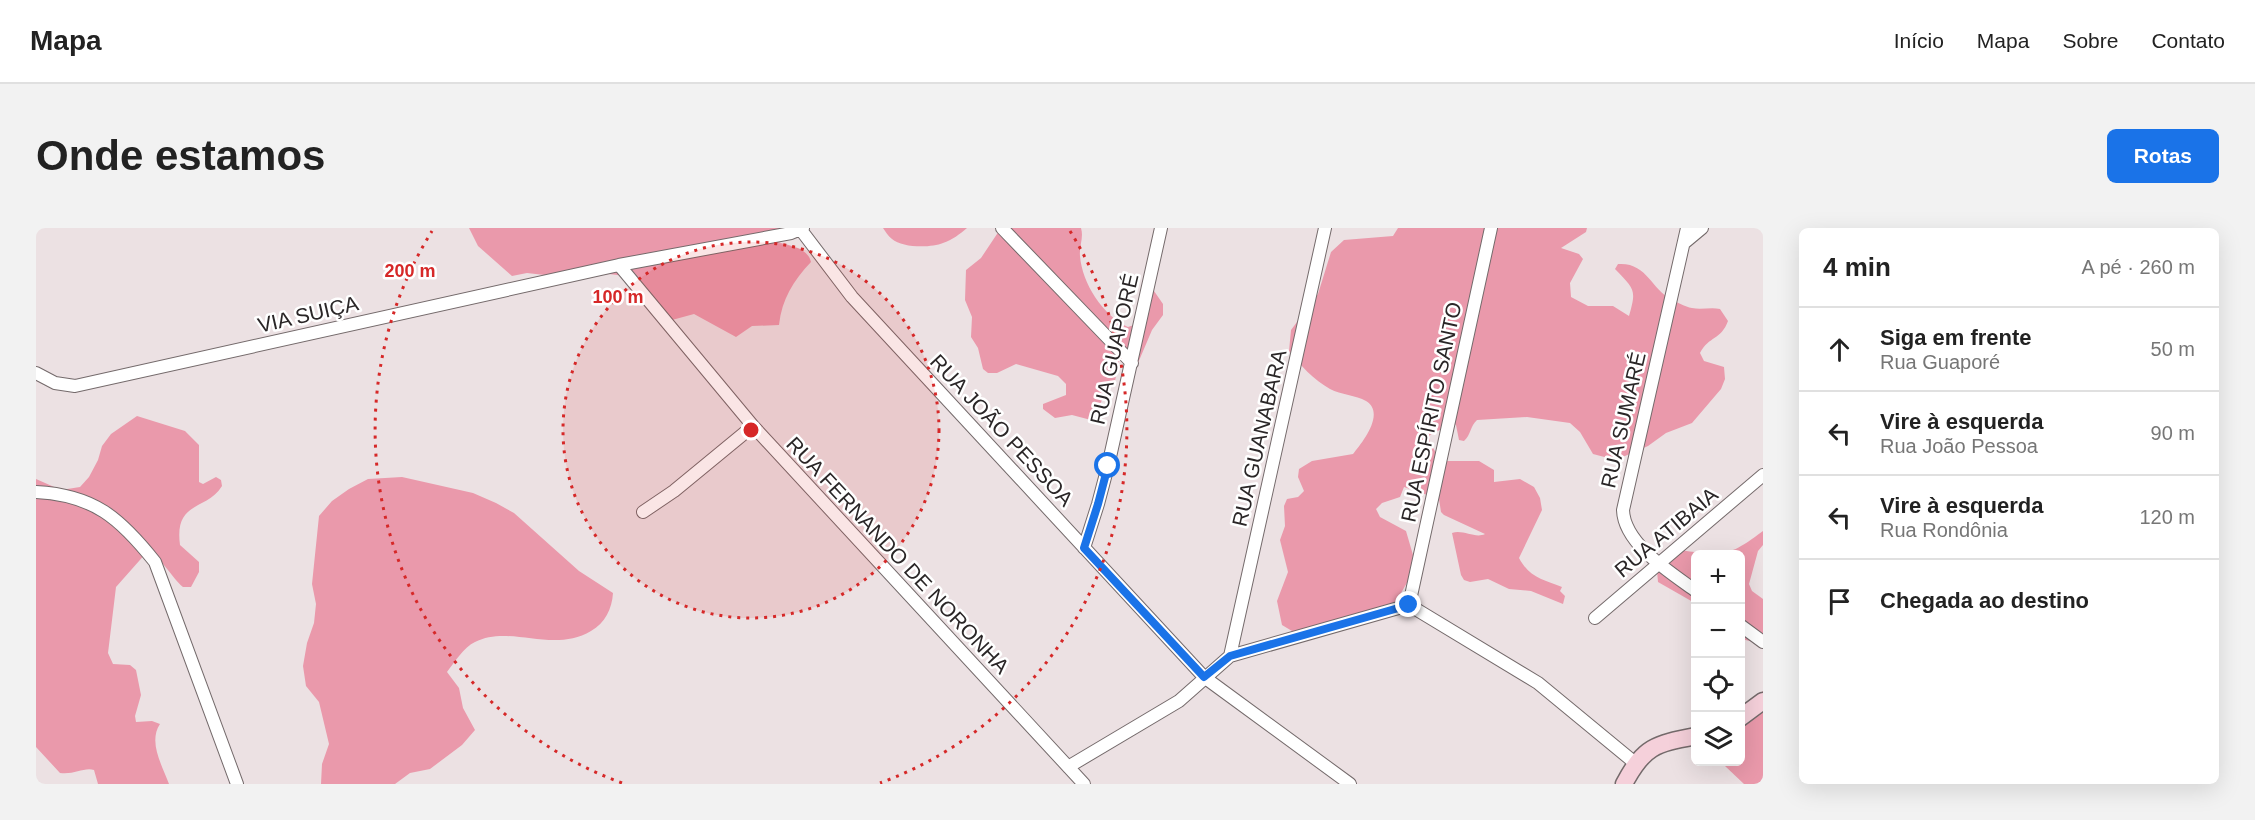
<!DOCTYPE html>
<html lang="pt">
<meta charset="utf-8">
<style>
body{margin:0;font-family:Arial,sans-serif;background:#f2f2f2;color:#222}
.controls{position:absolute;right:18px;bottom:18px;display:grid;overflow:hidden;border-radius:9px;box-shadow:0 6px 24px #0002}
.controls button{width:54px;height:54px;display:grid;place-items:center;padding:0;border:0;border-bottom:2px solid #e0e0e0;background:#fff;color:#222;font:30px sans-serif}
.stop{position:absolute;width:18px;height:18px;margin:-14px;border:4px solid #1a73e8;border-radius:50%;background:#fff}
.stop.end{background:#1a73e8;border-color:#fff;box-shadow:0 2px 6px #0008}
.list{margin:0;padding:0;list-style:none}
h2{display:flex;justify-content:space-between;align-items:center;height:78px;margin:0;padding:0 24px;font-size:26px}
h2 small{font-size:20px;font-weight:400;color:#767676}
.list li{display:grid;grid-template-columns:39px 1fr auto;gap:18px;align-items:center;box-sizing:border-box;height:84px;padding:0 24px;border-top:2px solid #e0e0e0}
.list b{display:block;font-size:22px;white-space:nowrap}
.list p{margin:0;font-size:20px;white-space:nowrap;color:#767676}
.list em{font-size:20px;font-style:normal;color:#767676}
.icon{flex:none;width:33px;height:33px;fill:none;stroke:currentColor;stroke-width:2;stroke-linecap:round;stroke-linejoin:round}
.map{position:relative;flex:none;width:1727px;height:556px;overflow:hidden;border-radius:9px}
header{display:flex;align-items:center;gap:36px;box-sizing:border-box;height:84px;padding:0 30px;background:#fff;border-bottom:2px solid #e0e0e0}
header strong{font-size:28px}
nav{display:flex;gap:33px;margin-inline-start:auto;font-size:21px}
.intro{display:flex;align-items:center;justify-content:space-between;box-sizing:border-box;height:144px;padding:0 36px}
h1{margin:0;font-size:42px}
.button{padding:15px 27px;border-radius:9px;background:#1a73e8;color:#fff;font-size:21px;font-weight:700}
main{display:flex;gap:36px;padding:0 36px}
aside{flex:1;background:#fff;border-radius:9px;box-shadow:0 6px 24px #0002}
.map>svg:first-child{display:block}
</style>
<header>
<strong>Mapa</strong>
<nav><a>Início</a><a>Mapa</a><a>Sobre</a><a>Contato</a></nav>
</header>
<div class="intro"><h1>Onde estamos</h1><a class="button">Rotas</a></div>
<main>
<div class="map">
<svg width="1727" height="556" viewBox="0 0 1727 556">
<rect width="100%" height="100%" fill="#ece1e3"/>
<!-- forest -->
<path fill="#ea99ab" d="M433 0H758L741 9 742 14C754 18 772 20 775 34 757 53 746 71 743 97L716 98 700 109 658 86 636 92 589 48 573 46 526 49 491 45 476 48 442 18Z
M847 0H931C924 6 916 12 907 15 895 20 866 20 856 11 852 8 849 3 847 0Z
M965 0H1045C1048 10 1043 18 1044 28 1046 55 1067 88 1092 99L1098 97 1110 62 1118 63 1127 76V87L1116 102 1102 135 1098 137 1084 129 1079 153 1061 180 1057 195 1055 192 1036 187 1019 190 1007 181V176L1030 167V156L1022 148 980 136 961 145H952L947 141 942 120 935 109 936 89 929 72 930 42 945 30Z
M1362 0H1551L1550 4 1525 20 1543 26 1547 31 1534 55 1535 69 1552 78H1577L1593 88C1601 61 1598 61 1579 41L1582 36C1611 34 1615 61 1635 71 1641 74 1649 79 1656 80 1665 82 1675 79 1684 81L1692 93C1685 112 1673 108 1664 125L1668 133 1688 139 1689 151 1685 161 1656 195 1630 205 1612 218 1589 228 1576 231 1557 226 1544 204 1534 195 1491 189 1441 192C1434 198 1435 207 1428 213L1423 212 1420 197 1417 195 1394 207V215L1405 233H1443L1458 242V254L1484 251 1498 259 1504 270 1506 282 1483 330C1493 349 1507 352 1526 359L1524 363 1529 368 1527 376 1495 363 1473 361 1452 351 1434 354 1428 352 1425 347 1416 305C1427 301 1439 311 1449 306L1408 287 1405 284 1403 271 1368 259 1364 269 1346 275 1340 281 1344 289 1370 303 1377 327 1372 353 1354 384 1270 407 1256 403 1246 397 1241 373 1252 344 1244 312 1249 298 1248 278 1251 271 1262 269 1268 263 1262 249 1263 241 1276 233 1317 226C1326 215 1350 185 1330 173 1320 167 1305 167 1294 161 1278 152 1264 137 1253 123L1255 102 1282 66 1295 24 1308 12 1357 8Z
M101 188 149 203 163 217V254L167 256 180 249 185 252 186 258C171 283 138 272 144 317L163 334V344L155 359H147C136 350 124 327 111 324L80 359 72 425 77 436 94 437 100 442 105 467 99 488 100 494 116 493 124 496C112 514 126 537 133 556H62L58 542C48 539 38 547 24 545L0 519V251L25 262 44 259 53 249 62 232 66 218 75 206Z
M366 249 437 265 460 275 478 285 543 343 577 365C576 381 569 395 555 403 516 426 474 396 439 414 428 419 418 435 411 444L423 460 427 480 439 502 426 517 394 541 374 545 359 556H285L286 536 293 516 283 474 270 458 267 438 271 415 278 395 280 376 276 356 283 288 296 273 313 261 332 251Z
M1727 303V317L1722 323 1713 356 1716 363 1727 371V416L1705 411 1704 326H1660L1659 378 1657 374 1622 354 1621 343 1643 322C1687 328 1691 330 1727 303Z
M1727 463V556H1708L1689 538 1687 534H1704L1705 484Z"/>
<g fill="none" stroke-linecap="round" stroke-linejoin="round">
<defs>
<path id="minor" d="M966 0 1096 135
M1651 0 1587 282C1588 316 1635 345 1660 363
M765 2 816 69 1168 449 1314 556
M1648 15 1666 0
M583 37 717 198 1048 556
M0 145 19 155 39 158 583 37 755 5 767 0
M0 264C58 267 84 290 119 334L201 556
M607 284 638 263 717 198
M1048 320 1062 276 1072 238 1125 0
M1373 377 1455 0
M1373 377 1502 455 1599 535
M1559 390 1727 247
M1704 397 1727 414
M1194 428 1289 0
M1032 539 1143 473 1194 428 1373 377"/>
<path id="secondary" d="M1704 490 1727 473
M1588 556C1608 518 1619 516 1660 508"/>
</defs>
<!-- minor casing -->
<use href="#minor" stroke="#746a6b" stroke-width="14"/>
<!-- secondary casing -->
<use href="#secondary" stroke="#746a6b" stroke-width="19"/>
<!-- minor -->
<use href="#minor" stroke="#fff" stroke-width="12"/>
<!-- secondary -->
<use href="#secondary" stroke="#f5d0da" stroke-width="16"/>
</g>
<g fill="none" stroke-linecap="round" stroke-linejoin="round">
<!-- route -->
<path stroke="#1a73e8" stroke-width="8" d="M1072 238 1062 276 1048 320 1168 449 1194 428 1373 377"/>
</g>
<!-- distance rings -->
<circle cx="715" cy="202" r="188" fill="#d62828" fill-opacity=".12"/>
<g fill="none" stroke="#d62828" stroke-width="3" stroke-dasharray="3 6">
<circle cx="715" cy="202" r="188"/>
<path d="M586 555A376 376 0 0 1 396 3M1034 3A376 376 0 0 1 844 555"/>
</g>
<g text-anchor="middle" dominant-baseline="central" stroke-width="5" stroke-linejoin="round" paint-order="stroke">
<!-- street labels -->
<g font-size="21" fill="#2a2627" stroke="#fff">
<text transform="translate(272 86) rotate(-13)">VIA SUIÇA</text>
<text transform="translate(1078 121) rotate(-77)">RUA GUAPORÉ</text>
<text transform="translate(1395 184) rotate(-78)">RUA ESPÍRITO SANTO</text>
<text transform="translate(1587 192) rotate(-77)">RUA SUMARÉ</text>
<text transform="translate(966 202) rotate(47)">RUA JOÃO PESSOA</text>
<text transform="translate(1223 210) rotate(-77)">RUA GUANABARA</text>
<text transform="translate(1630 304) rotate(-40)">RUA ATIBAIA</text>
<text transform="translate(862 327) rotate(47)">RUA FERNANDO DE NORONHA</text>
</g>
</g>
<circle cx="715" cy="202" r="9" fill="#d62828" stroke="#fff" stroke-width="3"/>
<g font-size="18" text-anchor="middle" font-weight="bold" fill="#d62828" stroke="#fff" stroke-width="5" stroke-linejoin="round" paint-order="stroke">
<text x="374" y="49">200 m</text>
<text x="582" y="75">100 m</text>
</g>
</svg>
<div class="controls">
<button>+</button>
<button>−</button>
<button><svg class="icon" aria-label="locate" viewBox="0 0 24 24"><circle cx="12" cy="12" r="6"/><path d="M12 2v4M12 18v4M2 12h4M18 12h4"/></svg></button>
<button><svg class="icon" aria-label="layers" viewBox="0 0 24 24"><path d="M12 4l9 5-9 5-9-5zM3 14l9 5 9-5"/></svg></button>
</div>
<div class="stop" style="left:1072px;top:238px"></div>
<div class="stop end" style="left:1373px;top:377px"></div>
</div>
<aside>
<h2>4 min<small>A pé · 260 m</small></h2>
<ul class="list">
<li><svg class="icon" aria-label="ahead" viewBox="0 0 24 24"><path d="M12 20V5M6 11l6-6 6 6"/></svg><div><b>Siga em frente</b><p>Rua Guaporé</p></div><em>50 m</em></li>
<li><svg class="icon" aria-label="left" viewBox="0 0 24 24"><path d="M17 20v-9H6M10 6l-5 5 5 5"/></svg><div><b>Vire à esquerda</b><p>Rua João Pessoa</p></div><em>90 m</em></li>
<li><svg class="icon" aria-label="left" viewBox="0 0 24 24"><path d="M17 20v-9H6M10 6l-5 5 5 5"/></svg><div><b>Vire à esquerda</b><p>Rua Rondônia</p></div><em>120 m</em></li>
<li><svg class="icon" aria-label="arrive" viewBox="0 0 24 24"><path d="M6 21V4h12l-3 4 3 4H6"/></svg><div><b>Chegada ao destino</b></div></li>
</ul>
</aside>
</main>
